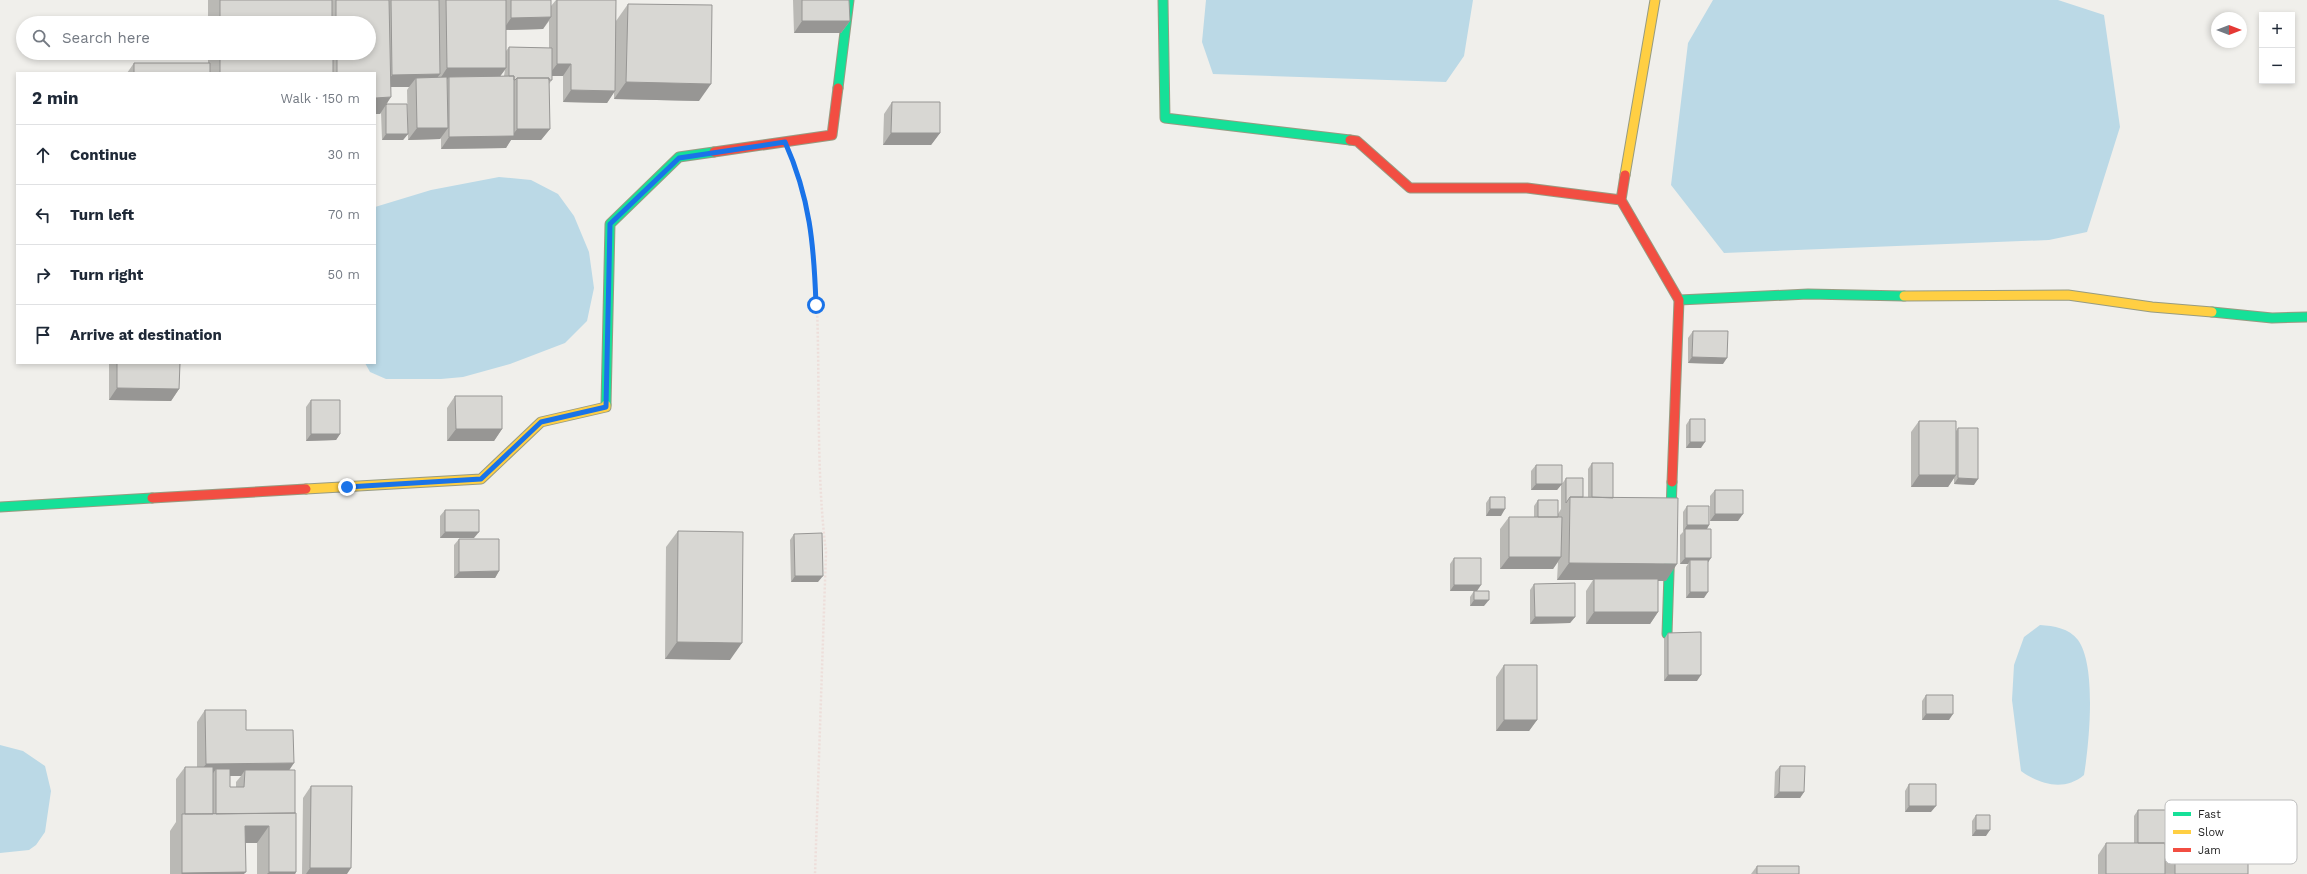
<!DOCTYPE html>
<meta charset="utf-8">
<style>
body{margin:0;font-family:"Work Sans",sans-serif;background:#f6f6f7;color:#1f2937}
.controls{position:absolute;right:12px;top:12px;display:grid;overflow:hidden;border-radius:0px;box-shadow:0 2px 6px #0003}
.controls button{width:36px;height:36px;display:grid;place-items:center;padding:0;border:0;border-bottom:1px solid #e0e1e3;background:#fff;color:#1f2937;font:20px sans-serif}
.compass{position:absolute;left:2211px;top:12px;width:36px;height:36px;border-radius:50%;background:#fff;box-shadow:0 2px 6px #0003;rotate:90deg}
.stop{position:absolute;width:12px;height:12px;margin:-9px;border:3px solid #1a73e8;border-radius:50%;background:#fff}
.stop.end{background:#1a73e8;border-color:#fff;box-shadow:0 1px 4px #0008}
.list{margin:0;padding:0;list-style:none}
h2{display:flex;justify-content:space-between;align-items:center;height:52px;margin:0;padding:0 16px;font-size:17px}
h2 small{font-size:13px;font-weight:400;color:#747a83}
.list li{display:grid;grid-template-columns:26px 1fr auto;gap:12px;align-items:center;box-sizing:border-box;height:60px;padding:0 16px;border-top:1px solid #e0e1e3}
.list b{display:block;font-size:15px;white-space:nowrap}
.list em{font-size:13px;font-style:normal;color:#747a83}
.icon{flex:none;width:22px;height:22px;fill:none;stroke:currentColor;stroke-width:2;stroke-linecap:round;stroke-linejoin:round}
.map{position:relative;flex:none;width:2307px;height:874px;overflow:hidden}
.search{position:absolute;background:#fff;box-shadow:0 2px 6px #0003;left:16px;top:16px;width:360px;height:44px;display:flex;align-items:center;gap:10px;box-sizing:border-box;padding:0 14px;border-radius:22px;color:#747a83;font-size:15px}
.panel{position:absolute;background:#fff;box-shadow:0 2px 6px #0003;left:16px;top:72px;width:360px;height:292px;border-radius:0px}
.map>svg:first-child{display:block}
</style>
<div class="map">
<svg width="2307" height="874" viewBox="0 0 2307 874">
<rect width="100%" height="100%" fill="#f0efeb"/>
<!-- water -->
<path fill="#bbd9e6" d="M1206 0H1473L1464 56 1446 82 1213 74 1202 42Z
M1713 0H2058L2104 15 2120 127 2087 232 2049 240 1724 253 1671 185 1688 43Z
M499 177 531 180 558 194 574 216 589 252 594 288 587 321 565 343 510 364 463 377 441 379H386L370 372 365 363H375V207L431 190Z
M2040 625C2054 626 2069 628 2078 640 2097 666 2089 745 2084 775 2064 792 2039 784 2021 771L2012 700 2014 665 2024 637Z
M0 745 23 751 45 766 51 791 45 832 36 845 29 850 0 853Z"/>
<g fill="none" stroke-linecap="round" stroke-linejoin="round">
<defs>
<path id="fast" d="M1163 0 1165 118 1350 140
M838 88 849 0
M1679 300 1808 294 1904 296
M2212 312 2272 318 2307 317
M606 405 610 224 679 157 714 152
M0 507 152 498
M1667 634 1672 482"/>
<path id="slow" d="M1625 175 1655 0
M1904 296 2068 295 2152 307 2212 312
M306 489 481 479 541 422 606 407V405"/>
<path id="jam" d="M1350 140 1357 141 1410 188H1527L1621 200
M714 152 832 135 838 88
M1625 175 1621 200 1679 300 1672 482
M152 498 306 489"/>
</defs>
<!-- fast casing -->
<use href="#fast" stroke="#979b81" stroke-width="11"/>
<!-- slow casing -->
<use href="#slow" stroke="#979b81" stroke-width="11"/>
<!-- jam casing -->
<use href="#jam" stroke="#979b81" stroke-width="11"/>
<!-- path -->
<path stroke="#eddeda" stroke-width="2.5" stroke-dasharray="2 2" stroke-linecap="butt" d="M796 170C813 214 815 261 817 307 820 389 816 472 826 552L815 874"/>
<!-- fast -->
<use href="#fast" stroke="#16e098" stroke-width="9"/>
<!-- slow -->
<use href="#slow" stroke="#ffcf43" stroke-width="9"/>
<!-- jam -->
<use href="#jam" stroke="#f24e42" stroke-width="9"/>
</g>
<!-- wall -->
<path fill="#bab9b5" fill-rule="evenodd" d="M208 0H551V6L556 0H616V21L628 4 699 101 614 99V92L607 103 563 102V76H552V80L549 84 550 129 541 140H511L506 148 441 149V138L440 139 408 140 407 90 409 87H391L387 104 408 134 403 140H382L381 112 380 114 375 73H127L134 63H208V53H369V23H208ZM549 21V48L509 47 506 51V30L543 29ZM505 70 504 76H500Z
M793 0H849L850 21 841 33H794Z
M892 102 940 133 931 145H883L884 114Z
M1693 331 1723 364 1688 363V338Z
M109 363H180L179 389 171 401 109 400Z
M455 396 502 429 494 441H447V408Z
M311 400 340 434 336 440 306 441V407Z
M1690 419 1701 448H1686V425Z
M1919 421 1956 431 1958 428 1974 485 1954 484V478L1948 487H1911V432Z
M1592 463 1613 498 1666 581H1658V612L1650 624H1586V591L1593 580H1557L1558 562 1553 569H1500V529L1509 517H1534V506L1538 500 1558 514 1561 509V485L1557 490H1531V471L1536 465 1562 484 1566 478 1583 497H1588V469Z
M1715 490 1738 521H1710V496Z
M1490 497 1501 516H1486V503Z
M1687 506 1709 525 1707 529 1708 562 1704 598H1686V567L1688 564H1680V535L1683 532V512Z
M445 510 474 538H440V516Z
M678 531 730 660 665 659 666 547Z
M794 534 818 582H791L790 540Z
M459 539 499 571 495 578H454V545Z
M1454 558 1477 591H1450V564Z
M1534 584 1575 617 1570 623 1530 624V590Z
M1474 591 1484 606H1470V597Z
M1668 633 1697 681H1664V639Z
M1504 665 1537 720 1529 731H1496V677Z
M1926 695 1949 720H1922V701Z
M205 710 246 730 289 770 295 813 296 872 295 874H257V843H245L244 874H170V831L176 822V779L185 767H197V722ZM230 776H241L236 782V787H230Z
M1780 766 1804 792 1800 798H1774L1775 772Z
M1909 784 1931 812H1905V791Z
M311 786 347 874H302L303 798Z
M2138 810 2167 822 2171 817 2193 843 2248 874H2098V855L2106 843H2134V816ZM2166 847V855L2165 857V848Z
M1976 815 1986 836H1972V821Z
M1757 866 1799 874H1751Z"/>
<!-- shaded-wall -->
<path fill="#979694" d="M551 17 543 29 503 30 511 18Z
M802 21H850L841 33H794Z
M557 64H571L563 76H548Z
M447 68H506L494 85 449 77 443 85H436Z
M440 74 431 86 416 78 409 87H384L392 75Z
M626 82 711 84 699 101 614 99Z
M571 90 615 91 607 103 563 102Z
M391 97 380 114H375V98Z
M417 128H448L440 139 408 140Z
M517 129H550L541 140H511L506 148 441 149 449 137 512 136Z
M891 133H940L931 145H883Z
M386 134H408L403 140H382Z
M1692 357 1727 358 1723 364 1688 363Z
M117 388 179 389 171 401 109 400Z
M456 429H502L494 441H447Z
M311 434H340L336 440 306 441Z
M1690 442H1705L1701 448H1686Z
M1919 475H1956L1948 487H1911Z
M1958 478 1978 479 1974 485 1954 484Z
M1536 484H1562L1557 490H1531Z
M1490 509H1505L1501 516H1486Z
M1715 514H1743L1738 521H1710Z
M1687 525H1709L1705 532 1685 529 1683 532Z
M445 532H479L474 538H440Z
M1509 557H1561L1553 569H1500Z
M1685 558H1711L1707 564 1690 560 1688 564H1680Z
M1569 563 1677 564 1666 581 1594 580V579L1593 580H1557Z
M499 571 495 578H454L459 572Z
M795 576H823L818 582H791Z
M1454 585H1481L1477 591H1450Z
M1690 592H1708L1704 598H1686Z
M1474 600H1489L1484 606H1470Z
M1594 612H1658L1650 624H1586Z
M1535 617H1575L1570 623 1530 624Z
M677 642 742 643 730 660 665 659Z
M1668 675H1701L1697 681H1664Z
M1926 714H1953L1949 720H1922Z
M1504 720H1537L1529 731H1496Z
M294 763 286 775 245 770 241 776H216V769L211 776H197L206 764Z
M1779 792H1804L1800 798H1774Z
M1909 806H1936L1931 812H1905Z
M216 815 269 826 257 843H233Z
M1976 830H1990L1986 836H1972Z
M310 868H351L347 874H306Z
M246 872 244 874H181L182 873Z
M269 872H296L295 874H267Z"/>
<!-- building -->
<path fill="#d8d7d3" stroke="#979694" d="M220 0H332V23H220Z
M336 0H389L391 97 375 98V73H337V53H369V23H336Z
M391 0H439L440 74 392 75Z
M446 0H506V68H447Z
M511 0H551V17L511 18Z
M557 0H616L615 91 571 90V64H557Z
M802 0H849L850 21H802Z
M628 4 712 5 711 84 626 82Z
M509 47 552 48V80H549V78H517L515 80H514V76H509Z
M220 53H333V73H220Z
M134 63H210V73H134Z
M514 76V136L449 137V77Z
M447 77 448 128H417L416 78Z
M517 78H549L550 129H517Z
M892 102H940V133H891Z
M387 104H407L408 134H386V105Z
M1693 331H1728L1727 358 1692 357Z
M117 363H180L179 389 117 388Z
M455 396H502V429H456Z
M311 400H340V434H311Z
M1690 419H1705V442H1690Z
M1919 421H1956V475H1919Z
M1958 428H1978V479L1958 478Z
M1592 463H1613V498L1592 497Z
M1536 465H1562V484H1536Z
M1566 478H1583V497H1570L1566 503Z
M1715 490H1743V514H1715Z
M1490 497H1505V509H1490Z
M1570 497 1678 498 1677 564 1569 563Z
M1538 500H1558V517H1538Z
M1687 506H1709V525H1687Z
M445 510H479V532H445Z
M1509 517H1562L1561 557H1509Z
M1685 529H1711V558H1685Z
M678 531 743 532 742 643 677 642Z
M822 533 823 576H795L794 534Z
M459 539H499V571L459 572Z
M1454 558H1481V585H1454Z
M1690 560H1708V592H1690Z
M1594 579H1658V612H1594Z
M1575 583V617H1535L1534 584Z
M1474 591H1489V600H1474Z
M1701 632V675H1668V633Z
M1504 665H1537V720H1504Z
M1926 695H1953V714H1926Z
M205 710H246V730H293L294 763 206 764Z
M1780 766H1805L1804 792H1779Z
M185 767H213V814H185Z
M216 769H230V787H244L245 770H295V813L216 814Z
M1909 784H1936V806H1909Z
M311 786H352L351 868H310Z
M2138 810H2167L2168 845H2165V843H2138Z
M296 813V872H269V826H245L246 872 182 873V814Z
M1976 815H1990V830H1976Z
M2106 843H2165V874H2106Z
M2175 843 2248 844V874H2175Z
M1757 866H1799V874H1757Z"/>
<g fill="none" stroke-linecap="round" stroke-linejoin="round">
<!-- route -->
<path stroke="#1a73e8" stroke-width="5" d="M347 487 481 479 541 422 606 407 610 224 679 158 785 142C810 198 814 245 816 305"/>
</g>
<!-- legend -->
<rect x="2165" y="800" width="132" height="64" rx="6" fill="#fff" stroke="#bdbdbd" stroke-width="1"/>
<rect x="2173" y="812" width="18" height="4" fill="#16e098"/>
<rect x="2173" y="830" width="18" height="4" fill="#ffcf43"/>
<rect x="2173" y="848" width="18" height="4" fill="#f24e42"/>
<g font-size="11" fill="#222">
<text x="2198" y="818">Fast</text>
<text x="2198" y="836">Slow</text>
<text x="2198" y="854">Jam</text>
</g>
</svg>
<div class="controls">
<button>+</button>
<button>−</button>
</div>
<svg class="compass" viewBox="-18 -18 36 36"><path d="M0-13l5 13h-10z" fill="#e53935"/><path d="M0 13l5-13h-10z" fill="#747a83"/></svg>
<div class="stop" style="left:816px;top:305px"></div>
<div class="stop end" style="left:347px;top:487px"></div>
<div class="search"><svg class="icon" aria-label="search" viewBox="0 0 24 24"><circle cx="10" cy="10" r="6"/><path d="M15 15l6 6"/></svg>Search here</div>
<section class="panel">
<h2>2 min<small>Walk · 150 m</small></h2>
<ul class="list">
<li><svg class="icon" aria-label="ahead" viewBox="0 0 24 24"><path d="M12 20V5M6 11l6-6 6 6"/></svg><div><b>Continue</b></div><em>30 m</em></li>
<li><svg class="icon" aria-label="left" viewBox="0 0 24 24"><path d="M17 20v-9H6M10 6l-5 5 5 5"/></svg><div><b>Turn left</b></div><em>70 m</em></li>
<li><svg class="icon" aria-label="right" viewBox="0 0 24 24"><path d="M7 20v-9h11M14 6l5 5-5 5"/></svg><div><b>Turn right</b></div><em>50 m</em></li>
<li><svg class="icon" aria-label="arrive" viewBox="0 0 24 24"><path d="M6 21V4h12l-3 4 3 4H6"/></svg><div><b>Arrive at destination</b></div></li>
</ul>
</section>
</div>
